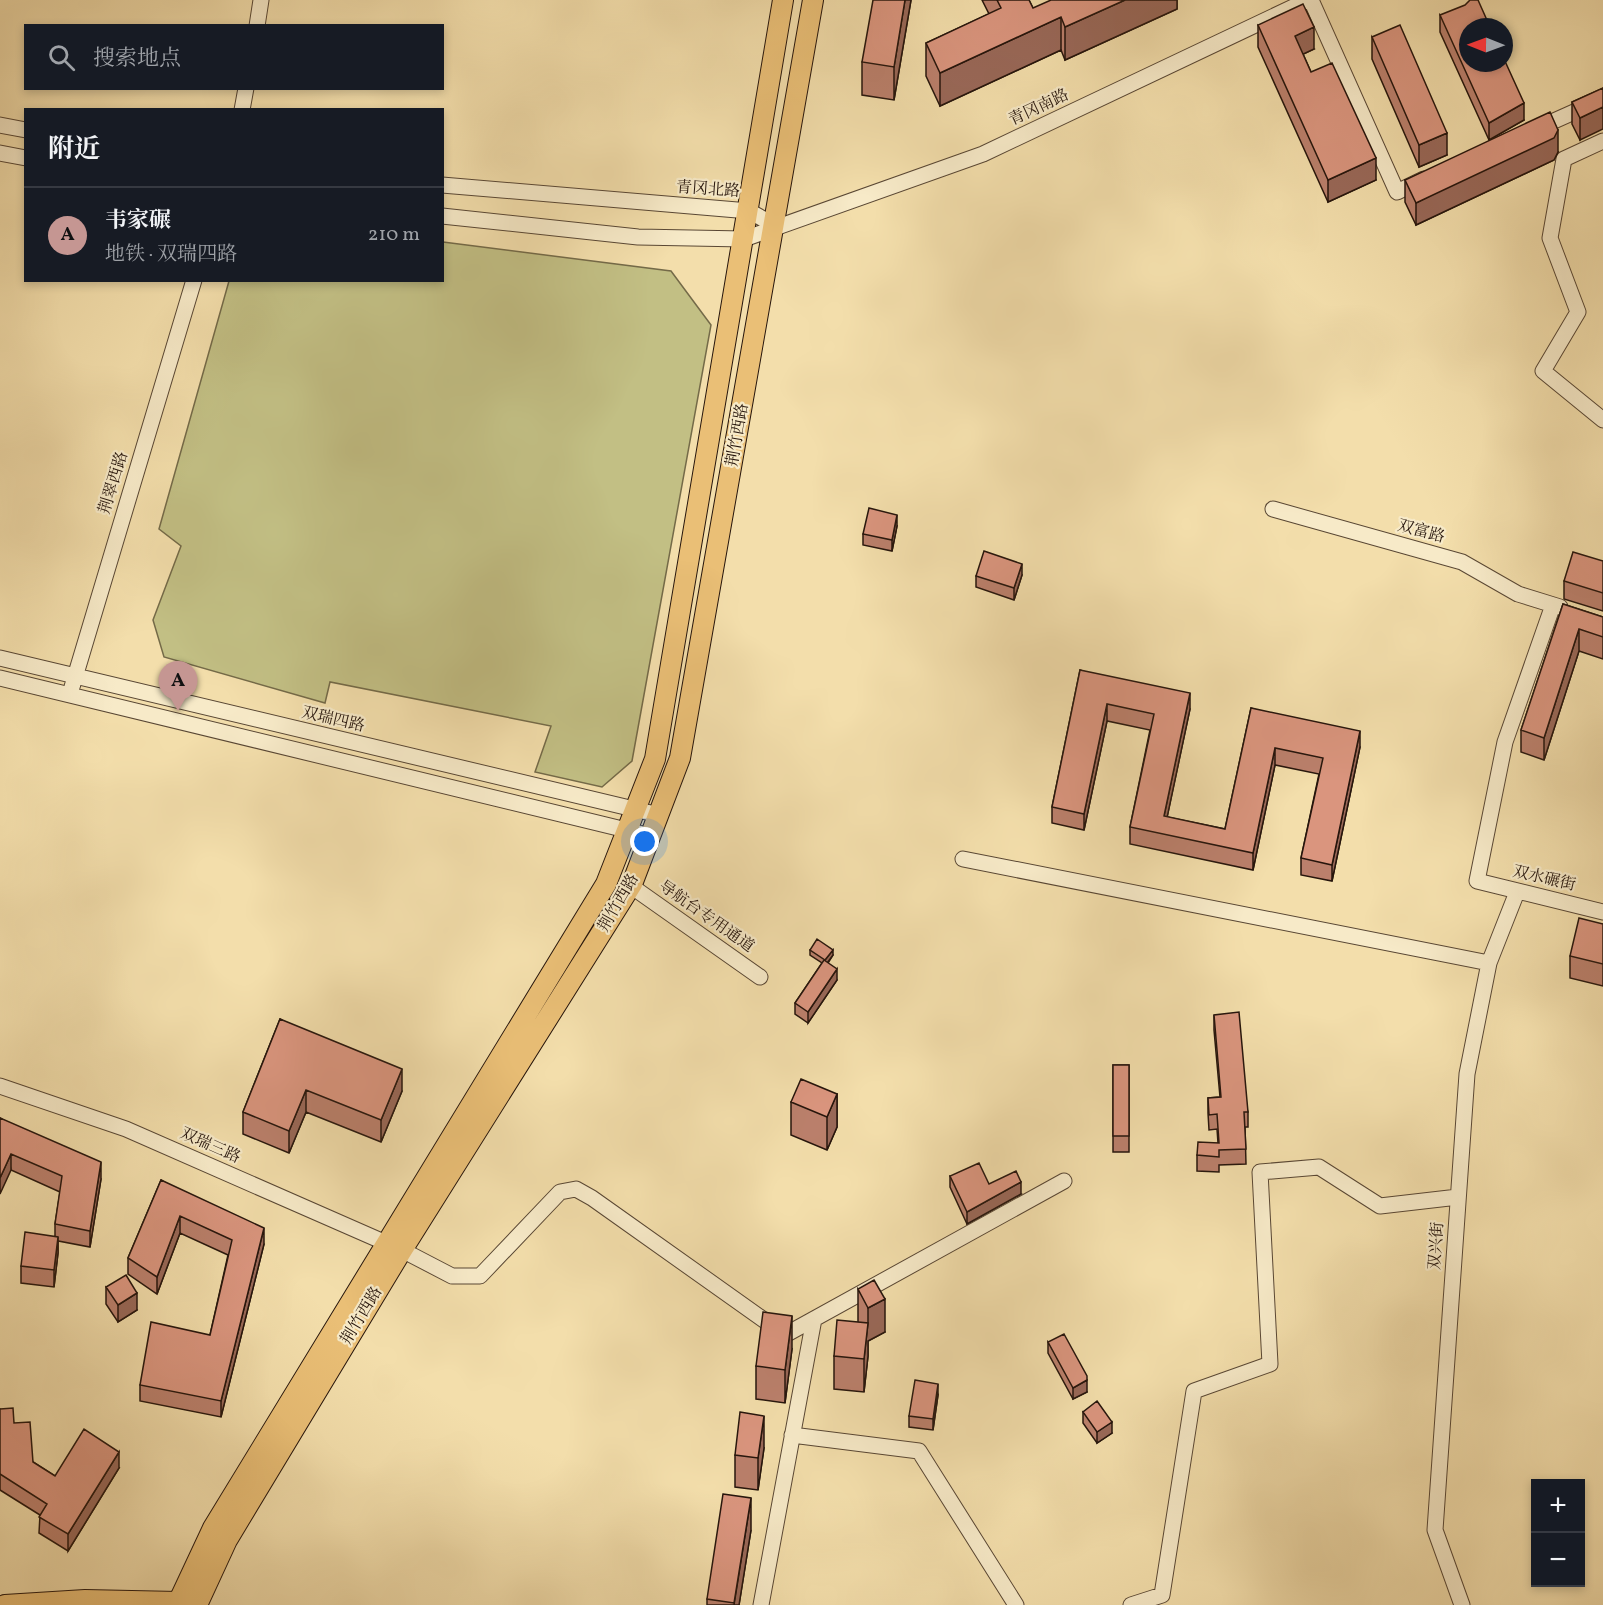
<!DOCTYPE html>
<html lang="zh">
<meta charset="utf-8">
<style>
body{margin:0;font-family:Vollkorn,"Noto Serif SC",serif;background:#242831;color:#f1f3f6}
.controls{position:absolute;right:18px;bottom:18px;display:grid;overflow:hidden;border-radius:0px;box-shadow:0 3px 9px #0003}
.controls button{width:54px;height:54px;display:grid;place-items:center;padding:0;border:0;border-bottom:2px solid #363941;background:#171b24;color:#f1f3f6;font:30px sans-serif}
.compass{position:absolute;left:1459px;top:18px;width:54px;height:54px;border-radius:50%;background:#171b24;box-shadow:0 3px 9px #0003;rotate:271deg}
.you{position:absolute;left:645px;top:842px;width:21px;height:21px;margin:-15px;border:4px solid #fff;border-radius:50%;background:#1a73e8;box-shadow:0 0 0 9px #1a73e833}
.badge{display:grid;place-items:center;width:39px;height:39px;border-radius:50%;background:#c59692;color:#111;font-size:20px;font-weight:700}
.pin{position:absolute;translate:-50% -50px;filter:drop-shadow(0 2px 3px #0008)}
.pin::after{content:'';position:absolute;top:32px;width:21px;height:18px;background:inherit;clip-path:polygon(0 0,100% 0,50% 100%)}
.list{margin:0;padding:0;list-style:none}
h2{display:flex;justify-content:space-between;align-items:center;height:78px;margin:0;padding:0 24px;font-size:26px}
h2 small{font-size:20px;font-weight:400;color:#9ea1a6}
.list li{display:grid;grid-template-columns:39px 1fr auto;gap:18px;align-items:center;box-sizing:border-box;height:96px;padding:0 24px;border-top:2px solid #363941}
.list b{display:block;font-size:22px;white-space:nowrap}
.list p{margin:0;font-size:20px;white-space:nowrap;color:#9ea1a6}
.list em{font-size:20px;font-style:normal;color:#9ea1a6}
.icon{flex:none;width:33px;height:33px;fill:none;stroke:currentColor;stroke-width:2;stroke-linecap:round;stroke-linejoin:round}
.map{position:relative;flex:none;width:1603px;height:1605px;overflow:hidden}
.search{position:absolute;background:#171b24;box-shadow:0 3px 9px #0003;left:24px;top:24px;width:420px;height:66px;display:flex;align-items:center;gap:15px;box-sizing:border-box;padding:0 21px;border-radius:0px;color:#9ea1a6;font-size:22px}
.panel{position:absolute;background:#171b24;box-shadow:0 3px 9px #0003;left:24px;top:108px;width:420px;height:174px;border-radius:0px}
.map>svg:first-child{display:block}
</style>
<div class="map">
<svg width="1603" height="1605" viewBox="0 0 1603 1605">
<rect width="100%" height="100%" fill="#f3deab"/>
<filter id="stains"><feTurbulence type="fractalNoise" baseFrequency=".00333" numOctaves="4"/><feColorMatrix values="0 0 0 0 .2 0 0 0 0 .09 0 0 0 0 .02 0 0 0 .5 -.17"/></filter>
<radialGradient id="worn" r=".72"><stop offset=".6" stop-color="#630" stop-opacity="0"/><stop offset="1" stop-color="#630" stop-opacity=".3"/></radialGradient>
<!-- green -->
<path fill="#c2bf84" stroke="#746a48" stroke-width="1.5" d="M443 242 671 271 711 325 632 761 602 787 535 772 551 726 330 682 325 703 164 657 153 620 181 546 159 529 229 281 442 280Z"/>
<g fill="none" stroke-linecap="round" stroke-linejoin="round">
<defs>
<path id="minor" d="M1311 0 1397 192 1424 179
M257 26 261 0
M242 110 246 88
M0 125 26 130
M1536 129 1603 99
M1603 141 1564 159 1550 238 1578 312 1543 371 1603 420
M0 153 26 158
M442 185 749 211 776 226
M442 216 638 237 744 239 983 154 1308 0
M1273 509 1462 562 1518 594 1560 607
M1553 605 1505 742 1477 881 1603 912
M0 658 659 815
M0 678 651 836
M72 687 194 280
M963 859 1489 963
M631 886 760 977
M0 1086 126 1129 402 1250 452 1276H480L560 1192 576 1189 592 1198 785 1335 1064 1181
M792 1435 919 1451 1016 1605
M761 1605 814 1319
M1131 1605 1162 1595 1194 1391 1270 1364 1260 1172 1319 1167 1380 1206 1458 1197
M1462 1605 1435 1530 1467 1074 1489 963 1517 892"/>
<path id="major" d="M5 1605 85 1600 178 1602 190 1605
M177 1605 213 1528 606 884 655 759 783 0
M197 1605 227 1540 402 1250 632 884 680 758 813 0"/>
</defs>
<!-- minor casing -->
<use href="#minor" stroke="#594734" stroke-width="17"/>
<!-- major casing -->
<use href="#major" stroke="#26150c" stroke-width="22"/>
<!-- minor -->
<use href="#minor" stroke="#f7eac8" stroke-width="15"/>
<!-- major -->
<use href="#major" stroke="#eabf76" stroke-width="20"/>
</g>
<!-- wall -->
<path fill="#bb806c" stroke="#26150c" stroke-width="1.5" d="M911 0 894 100 862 95V62Z
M982 0H1029L1033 8 1177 0V9L1065 60 1061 50 940 106 926 76V43L989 14Z
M1440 15 1524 120 1489 140 1440 32Z
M1258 25 1314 49 1303 54 1311 72 1376 180 1328 202 1258 47Z
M1372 37 1447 155 1419 167 1372 59Z
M1603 88 1580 140 1572 124V102Z
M1558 152 1554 160 1416 225 1405 202V180Z
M897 526 892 551 863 545V534Z
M1603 561V611L1564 599V581Z
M1022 575 1014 600 976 587V576Z
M1563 604 1603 617V659L1579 651 1544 760 1521 752V730Z
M1080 670 1190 709 1167 817 1225 829 1251 708 1360 747 1332 881 1301 875V858L1319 774 1275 765 1253 870 1130 844V827L1150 730 1107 721 1084 830 1052 823V807Z
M1603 924V986L1570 978V956Z
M810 950 833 955 828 963 837 980 808 1023 795 1014V1003L822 963 810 955Z
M1214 1015 1248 1112V1127H1245L1246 1164 1219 1165V1172L1197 1171V1155L1218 1143 1217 1129 1209 1130 1208 1113V1098L1220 1097 1214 1030Z
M280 1019 402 1091 381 1142 306 1112 289 1153 243 1134V1112Z
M1113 1065H1129V1152H1113Z
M837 1094V1127L827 1150 791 1135V1102Z
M0 1118 101 1179 90 1247 58 1241V1253L54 1287 21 1283V1266L55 1236V1224L60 1192 11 1170Z
M950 1176 989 1184 1021 1194 967 1224 950 1187Z
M161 1180 264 1244 221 1417 140 1401V1385L210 1335 228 1255 180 1233 157 1294 128 1274V1258Z
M106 1287 137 1310 118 1322 106 1304Z
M858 1289 885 1332 868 1341V1356L864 1392 834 1389V1356L858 1322Z
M1048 1342 1087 1392 1073 1399 1048 1353Z
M792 1349 785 1403 756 1399V1366Z
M938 1395 933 1430 909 1427V1416Z
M0 1409 14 1423 33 1462 55 1476 119 1468 68 1551 39 1533 40 1515 0 1490Z
M1083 1412 1112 1433 1097 1443 1083 1423Z
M764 1448 758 1490 735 1487V1455Z
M751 1530 739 1605H707V1599Z"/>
<!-- shaded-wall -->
<path fill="#996858" stroke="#26150c" stroke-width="1.5" d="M905 0H911L894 100V67Z
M1125 0H1177V9L1065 60V27Z
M1061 17V50L940 106V73Z
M1314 27V49L1295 58V36Z
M1524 103V120L1489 140V123Z
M1603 107V129L1580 140V118Z
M1558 130V152L1554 160 1416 225V203Z
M1447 133V155L1419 167V145Z
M1376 158V180L1328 202V180Z
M897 515V526L892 551V540Z
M1022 564V575L1014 600V588Z
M1579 629V651L1544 760V738Z
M1190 693V709L1164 832V816Z
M1107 704V721L1084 830V814Z
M1360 731V747L1332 881V865Z
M1275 748V765L1253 870V853Z
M833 950V955L825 966V960Z
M837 969V980L808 1023V1012Z
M402 1069V1091L381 1142V1120Z
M306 1090V1112L289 1153V1131Z
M837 1094V1127L827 1150V1117Z
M11 1154V1170L0 1194V1178Z
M101 1162V1179L90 1247V1231Z
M1021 1182V1194L967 1224V1212Z
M180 1216V1233L157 1294V1277Z
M264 1228V1244L221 1417V1401Z
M58 1237V1253L54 1287V1270Z
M137 1293V1310L118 1322V1305Z
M885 1299V1332L868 1341V1356L864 1392V1359L868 1323V1308Z
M792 1316V1349L785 1403V1370Z
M1087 1380V1392L1073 1399V1388Z
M938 1384V1395L933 1430V1419Z
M764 1416V1448L758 1490V1458Z
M1112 1422V1433L1097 1443V1432Z
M119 1452V1468L68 1551V1534Z
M751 1498V1530L739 1605H734Z"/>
<!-- building -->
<path fill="#da957e" stroke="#26150c" stroke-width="1.5" d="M873 0H905L894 67 862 62Z
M997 0H1029L1033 8 1051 0H1125L1065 27 1061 17 940 73 926 43 1001 8Z
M1470 0H1478L1490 27H1468V63H1504V59L1524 103 1489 123 1440 15 1465 5Z
M1303 4 1314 27 1295 36 1311 72 1332 63 1376 158 1328 180 1258 25Z
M1400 25 1447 133 1419 145 1372 37Z
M1603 88V107L1580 118 1572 102Z
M1550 112 1558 130 1554 138 1416 203 1405 180Z
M869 508 897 515 892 540 863 534Z
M984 551 1022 564 1014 588 976 576Z
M1573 552 1603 561V593L1564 581Z
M1563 604 1603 617V637L1579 629 1544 738 1521 730Z
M1080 670 1190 693 1164 816 1225 829 1251 708 1360 731 1332 865 1301 858 1323 758 1275 748 1253 853 1130 827 1154 714 1107 704 1084 814 1052 807Z
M1579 918 1603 924V964L1570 956Z
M817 939 833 950 825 960 810 950Z
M824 960 837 969 808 1012 795 1003Z
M1239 1012 1248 1112H1244L1246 1149 1219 1150V1157L1197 1155 1198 1142 1219 1143 1217 1114 1209 1115 1208 1098 1221 1097 1214 1015Z
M280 1019 402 1069 381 1120 306 1090 289 1131 243 1112Z
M1113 1065H1129V1136H1113Z
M801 1079 837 1094 827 1117 791 1102Z
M0 1118 101 1162 90 1231 55 1224 62 1176 11 1154 0 1178Z
M979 1163 989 1184 1016 1171 1021 1182 967 1212 950 1176Z
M161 1180 264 1228 221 1401 140 1385 151 1322 210 1335 232 1240 180 1216 157 1277 128 1258Z
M25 1232 58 1237 54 1270 21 1266Z
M126 1275 137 1293 118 1305 106 1287Z
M874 1280 885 1299 868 1308 858 1289Z
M763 1312 792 1316 785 1370 756 1366Z
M837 1320 868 1323 864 1359 834 1356Z
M1064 1334 1087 1376V1380L1073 1388 1048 1342Z
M915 1380 938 1384 933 1419 909 1416Z
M1097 1401 1112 1422 1097 1432 1083 1412Z
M13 1408 14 1423 30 1422 33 1462 55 1476 84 1429 119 1452 68 1534 39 1517 47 1504 0 1474V1409Z
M740 1412 764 1416 758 1458 735 1455Z
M723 1494 751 1498 734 1603 707 1599Z"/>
<g text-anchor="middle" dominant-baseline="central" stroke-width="4.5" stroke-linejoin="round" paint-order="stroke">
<!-- street labels -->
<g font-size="16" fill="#26150c" stroke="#f7eac8">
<text transform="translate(1039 108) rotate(-25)">青冈南路</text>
<text transform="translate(708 190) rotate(4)">青冈北路</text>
<text transform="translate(738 435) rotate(-80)">荆竹西路</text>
<text transform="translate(114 483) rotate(-73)">荆翠西路</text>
<text transform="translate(1421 532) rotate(15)">双富路</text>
<text transform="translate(333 720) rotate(13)">双瑞四路</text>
<text transform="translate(1544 879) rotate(13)">双水碾街</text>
<text transform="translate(619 903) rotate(-60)">荆竹西路</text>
<text transform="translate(706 917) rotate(35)">导航台专用通道</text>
<text transform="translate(210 1146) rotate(24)">双瑞三路</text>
<text transform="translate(1437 1246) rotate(-86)">双兴街</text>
<text transform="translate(362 1316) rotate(-59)">荆竹西路</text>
</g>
</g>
<rect width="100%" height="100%" filter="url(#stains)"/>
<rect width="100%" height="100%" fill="url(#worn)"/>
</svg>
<div class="controls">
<button>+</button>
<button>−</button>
</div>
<svg class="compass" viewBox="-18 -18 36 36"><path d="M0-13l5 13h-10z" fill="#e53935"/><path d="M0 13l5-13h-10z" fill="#9ea1a6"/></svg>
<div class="you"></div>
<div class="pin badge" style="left:178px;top:711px">A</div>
<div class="search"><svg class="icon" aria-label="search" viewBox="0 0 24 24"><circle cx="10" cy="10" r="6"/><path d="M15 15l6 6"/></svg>搜索地点</div>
<section class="panel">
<h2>附近<small></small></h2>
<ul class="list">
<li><span class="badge">A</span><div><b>韦家碾</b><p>地铁 · 双瑞四路</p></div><em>210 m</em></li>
</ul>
</section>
</div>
